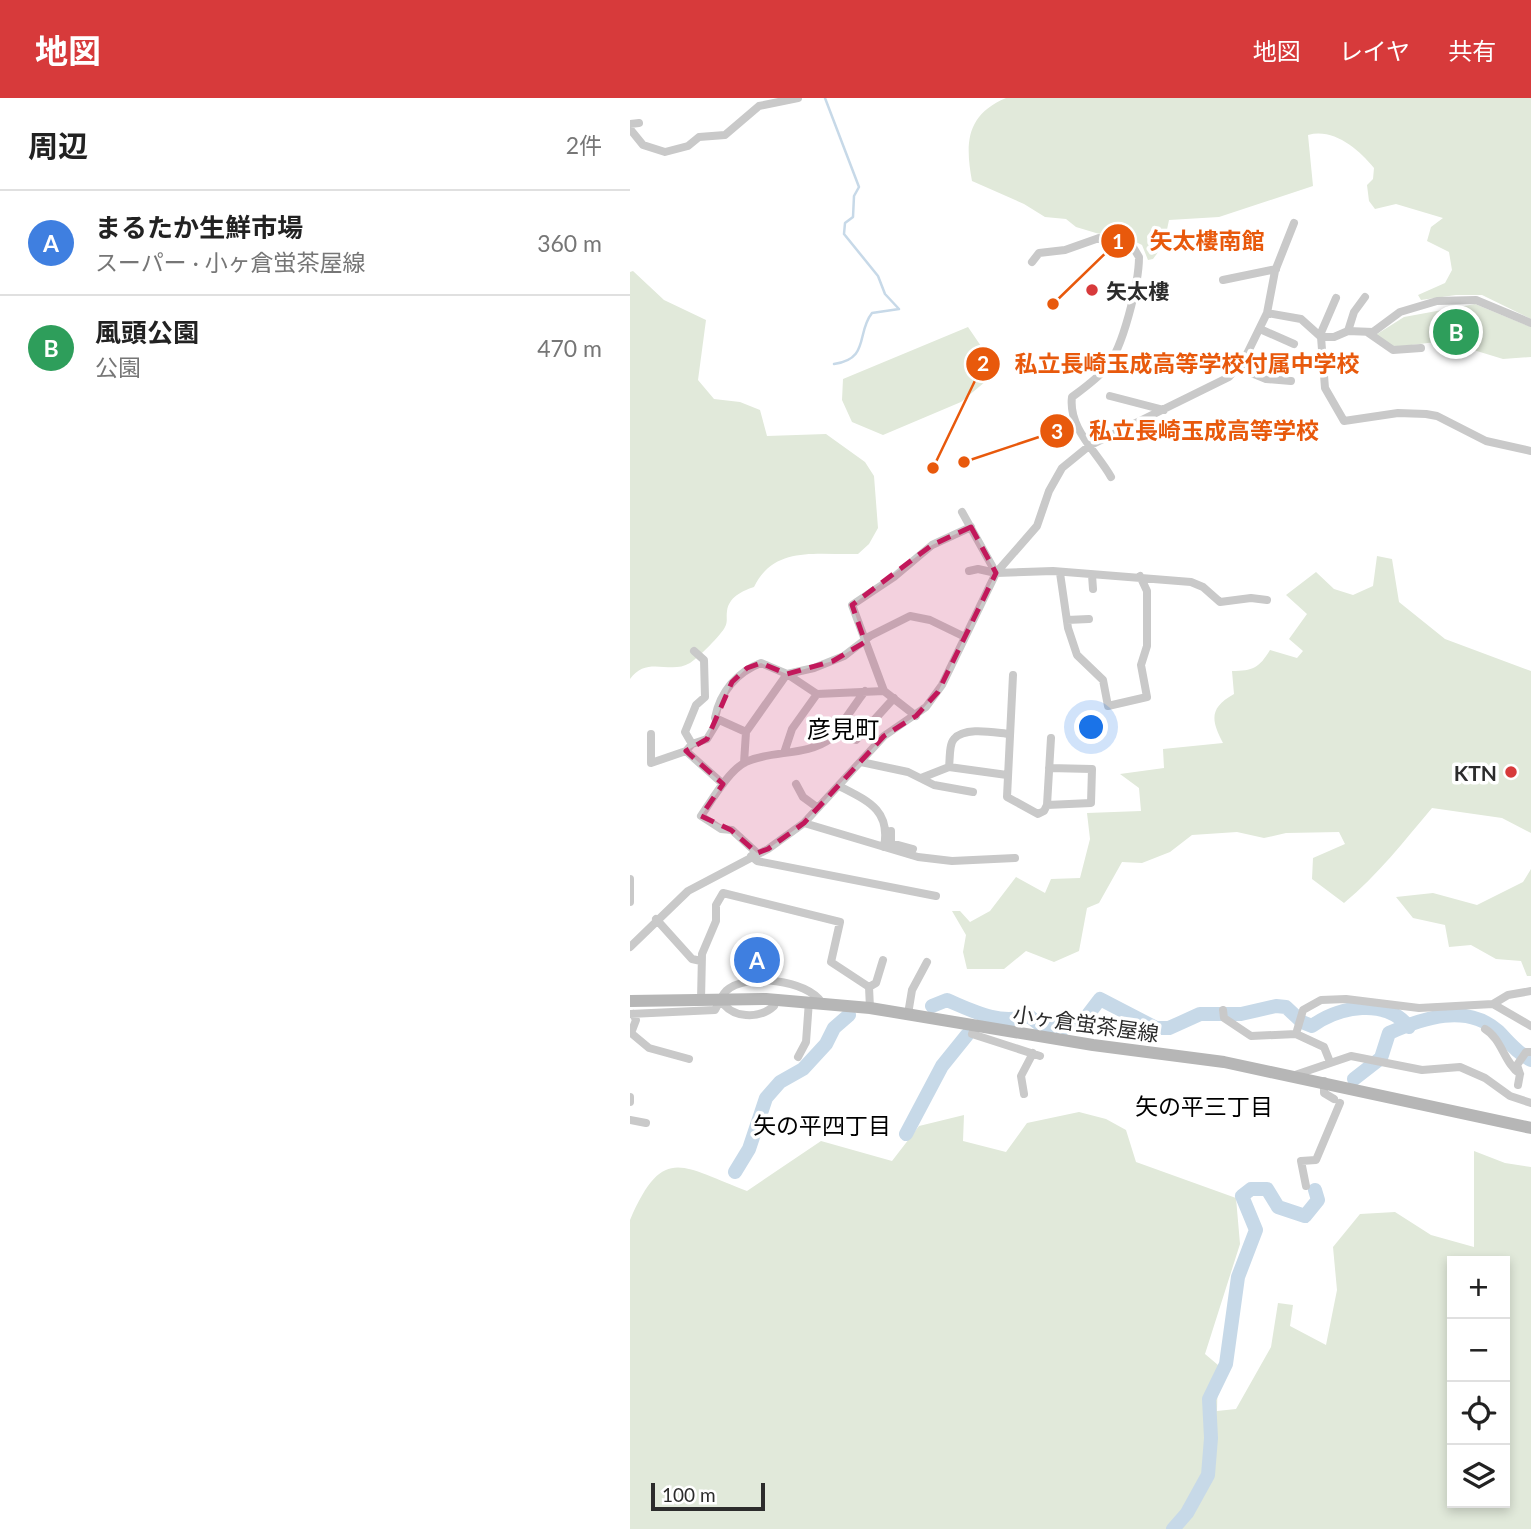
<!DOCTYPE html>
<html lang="ja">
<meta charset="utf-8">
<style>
body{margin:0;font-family:Lato,"Noto Sans JP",sans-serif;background:#f6f6f6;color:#222}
.controls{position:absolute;right:21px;bottom:21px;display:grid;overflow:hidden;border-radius:0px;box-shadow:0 4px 10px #0003}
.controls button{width:63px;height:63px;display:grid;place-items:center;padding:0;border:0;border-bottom:2px solid #e0e0e0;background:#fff;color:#222;font:35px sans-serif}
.scale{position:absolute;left:21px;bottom:18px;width:114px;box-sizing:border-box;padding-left:7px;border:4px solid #2c2c2c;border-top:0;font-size:19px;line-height:24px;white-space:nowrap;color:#2c2c2c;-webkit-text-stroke:5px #fff;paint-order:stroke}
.you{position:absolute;left:462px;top:630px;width:24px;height:24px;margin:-18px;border:5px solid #fff;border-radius:50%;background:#1a73e8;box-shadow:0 0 0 10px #1a73e833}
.badge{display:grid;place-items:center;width:46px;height:46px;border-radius:50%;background:#d73a3b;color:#fff;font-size:23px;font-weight:700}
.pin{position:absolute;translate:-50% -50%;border:4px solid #fff;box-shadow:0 2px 7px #0006}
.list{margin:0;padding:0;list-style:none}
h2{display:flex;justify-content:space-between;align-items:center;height:91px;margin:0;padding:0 28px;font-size:30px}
h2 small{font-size:23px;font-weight:400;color:#767676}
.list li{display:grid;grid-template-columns:46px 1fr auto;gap:21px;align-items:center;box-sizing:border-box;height:105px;padding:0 28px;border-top:2px solid #e0e0e0}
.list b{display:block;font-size:26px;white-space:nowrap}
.list p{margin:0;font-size:23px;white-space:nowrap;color:#767676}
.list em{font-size:23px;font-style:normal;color:#767676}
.icon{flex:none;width:38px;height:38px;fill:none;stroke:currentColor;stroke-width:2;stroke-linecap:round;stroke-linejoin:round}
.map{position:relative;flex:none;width:901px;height:1431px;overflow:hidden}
header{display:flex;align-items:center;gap:42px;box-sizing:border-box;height:98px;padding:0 35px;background:#d73a3b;color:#fff}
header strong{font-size:33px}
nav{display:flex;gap:38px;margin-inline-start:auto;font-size:24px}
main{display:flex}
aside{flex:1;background:#fff}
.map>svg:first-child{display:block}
</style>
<header>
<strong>地図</strong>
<nav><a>地図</a><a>レイヤ</a><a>共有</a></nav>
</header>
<main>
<aside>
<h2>周辺<small>2件</small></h2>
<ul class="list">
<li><span class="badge" style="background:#3f7fe0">A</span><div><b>まるたか生鮮市場</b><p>スーパー · 小ヶ倉蛍茶屋線</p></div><em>360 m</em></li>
<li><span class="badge" style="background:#2e9e5b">B</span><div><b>風頭公園</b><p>公園</p></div><em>470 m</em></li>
</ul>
</aside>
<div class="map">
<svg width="901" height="1431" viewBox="0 0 901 1431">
<rect width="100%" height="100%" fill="#fff"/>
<!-- green -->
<path fill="#e1e9da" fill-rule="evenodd" d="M376 0H901V221L852 197H826L791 202 788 197 815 185 822 172 819 154 797 143 801 129 813 120 766 106 745 111 739 103 737 87 743 81 744 70C728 51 704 30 678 37L683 88 589 119 539 122 534 146 523 161 518 162 512 147 504 143 466 135 446 129 436 121 415 119 394 106 342 83C335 45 336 17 376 0Z
M3 173 34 202 76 222 68 282 84 301 110 304 130 312 137 338 196 336 235 364 244 378 248 430 239 446 228 456C187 457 144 447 124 489 112 493 99 499 97 513 96 520 98 523 95 529 92 536 67 561 60 565 40 577 17 557 0 581V174Z
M845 206 901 229V259L873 261 814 243 765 249 744 238 774 219Z
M338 229 368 273 331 304 253 337 222 324 212 302 213 281Z
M747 458 762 461 769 504 815 541 901 573V735L872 720 802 710C774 743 748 777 714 805L682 781 683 760 715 746 709 734 656 735 634 740 607 734 562 737 540 754 512 765 492 764 469 805 457 810 449 853 424 864 396 853 374 871H337L333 854 336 837 322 813H330L340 824 360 813 386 779 415 795 421 781 450 780 460 741 457 715 511 713 509 690 490 676 534 670 533 651 593 645C581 622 579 610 604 596L602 573C623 573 629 570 640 552L667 560 673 553 659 541 677 516 656 497 686 474 704 491 723 497 743 488Z
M901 771V878H897L891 863 866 861 841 847 819 849 815 827 783 820 766 799 803 795 847 807 893 784Z
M449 1014 476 1021 496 1032 506 1064 606 1100 610 1146 575 1256 588 1267 587 1313 606 1311 641 1249 648 1205 663 1207 660 1228 696 1247 707 1192 703 1149 730 1116 765 1114 801 1137 844 1149V1053L875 1065 901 1069V1431H0V1122C33 1046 51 1068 117 1093L191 1043 262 1063 289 1028 334 1017 333 1043 376 1054 397 1025ZM822 1163H875V1405H822Z"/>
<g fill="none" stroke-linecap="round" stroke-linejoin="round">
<!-- stream -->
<path stroke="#c7d9e8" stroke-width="2.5" d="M195 0 229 89 224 98 223 119 215 125 214 136 248 178 255 196 269 211 242 215C226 235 240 261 204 266"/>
<!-- river -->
<path stroke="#c7d9e8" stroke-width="14" d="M302 908 317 902C345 914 369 927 399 918L409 926 433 931 457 918 470 901 526 930H539L570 916H611L646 908 656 909 672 924 682 928C709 908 756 900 779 929
M724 981 751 960 759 935C793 920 836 905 868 933 879 944 887 955 901 962
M276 1036 312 968 337 937
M105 1074 119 1051 136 1000 150 984 173 971 196 946 204 930 219 917
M543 1431 557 1415 578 1377 581 1340 579 1301 596 1266 608 1179 626 1132 612 1098 621 1091H637L648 1109 675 1118 688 1102 685 1092"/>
<!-- street -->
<path stroke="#c9c9c9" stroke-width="8" d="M0 26 9 25
M0 31 13 47 35 54 58 48 69 39 95 37 129 8 168 0
M402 164 409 155 435 152 469 140 503 149 509 159C509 184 493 251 476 270 467 281 454 290 442 299 438 330 467 354 481 379
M593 182 646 171
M637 215 645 173 664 125
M901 225 846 202 807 203 770 214 743 234 718 233 704 239H691L695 290 714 323 768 315 796 316 807 318 856 343 901 353
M630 231 664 246
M718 233 724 214 735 199
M737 234 763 252 791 250
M690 237 706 200
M607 269 636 281 661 283
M480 298 534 312
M332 414 366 475
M339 473 348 471 366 475 423 473 561 484 573 489 590 504 621 500 637 502
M430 475 438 530 447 557 473 582 478 608 517 599 511 567 517 548V493L510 478
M462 477 463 491
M437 522 459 521
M64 553 74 562 75 599 66 607 55 634 62 646 56 653 93 686
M383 577 377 699 408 716 414 713 417 707 421 640
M254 593 222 507 264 479 302 447 341 429
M116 634 85 620C90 594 107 574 131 565L157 576 184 570 214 558 240 538 280 518 300 522 335 539
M21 636V665L56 653
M201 640 211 638 226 642 264 600
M62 646 77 641 88 623
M154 655 162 631 187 596
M231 664 278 674 304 687 343 694
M114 665 116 634 157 576 187 596 254 593 286 618
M319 669C320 662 319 646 324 641 335 628 366 635 380 636
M291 680 319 669 377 677
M166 686 173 699 188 710
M209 688C238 703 261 712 254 749
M417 707 461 705 462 671 419 670
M174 725 288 759 322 763 385 760
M261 733V745L283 751
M127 755 102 732 91 731 71 718C82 702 99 672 116 664 141 652 177 658 200 641 204 638 228 602 235 593
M121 758 127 763 306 798
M0 781V804
M26 821 62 861 71 863
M0 849 58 793 138 751 174 725 254 638 296 609 312 587 366 475 407 428 419 393 432 370 459 348 599 279 615 260 637 215 671 221 691 239
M239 889 246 885 253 862
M71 902 72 856 86 823V807L93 795 210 824 201 864 239 889 240 910
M91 902C101 921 130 921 144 908
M863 906 878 897 901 893
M593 912 594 920 621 938 666 936
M0 916 85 912C88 907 91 898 96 893 116 874 178 882 192 905
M3 916 6 922 1 935 19 950 59 961
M278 916 282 892 297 864
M345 928 342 936 410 958
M855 931C872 941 874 965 890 976
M168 959 176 944 179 903
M700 964 694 949 666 936 673 912 691 902 716 901 789 910 863 906 901 928
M665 977 721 958 792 972 830 969 855 980 880 998 901 1005
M694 983V995L704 1001
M888 987 890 976 887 967 896 954H901
M394 996 391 978 403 955
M0 999V1004
M0 1022 16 1025
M676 1088 671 1063 686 1062 710 1005"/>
<!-- secondary -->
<path stroke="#b6b6b6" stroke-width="12" d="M0 903 136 901 240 910 463 947 594 964 901 1030"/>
</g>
<!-- marked area -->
<path fill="#c2185b" fill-opacity="0.2" stroke="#c2185b" stroke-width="5" stroke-dasharray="14 9" stroke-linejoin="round" d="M341 429 366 475 308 594 286 618 254 638 174 725 138 751 127 755 101 732 71 718 93 686 56 653 77 641 102 584 117 570 131 565 157 576 203 563 235 544 222 507 302 447Z"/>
<!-- markers -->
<g fill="#d73a3b" stroke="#fff" stroke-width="2.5">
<circle cx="462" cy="192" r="7"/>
<circle cx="881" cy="674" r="7"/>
</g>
<g text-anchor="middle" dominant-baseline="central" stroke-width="7" stroke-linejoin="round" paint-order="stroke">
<!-- poi labels -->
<g font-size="21" font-weight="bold" fill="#2c2c2c" stroke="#fff" text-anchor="start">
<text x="476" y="192">矢太樓</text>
<text x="867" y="674" text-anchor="end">KTN</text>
</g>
<!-- street labels -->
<g font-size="21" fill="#2c2c2c" stroke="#fff">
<text transform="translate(456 925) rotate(8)">小ヶ倉蛍茶屋線</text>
</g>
<!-- neighbourhood labels -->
<g font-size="23" fill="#000" stroke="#fff">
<text x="574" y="1008">矢の平三丁目</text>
<text x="192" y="1027">矢の平四丁目</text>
</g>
<!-- quarter labels -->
<g font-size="24" fill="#000" stroke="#fff">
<text x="213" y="630">彦見町</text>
</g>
</g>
<!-- callouts -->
<path fill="none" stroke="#e8590c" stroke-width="2.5" d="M423 206L488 143M303 370L353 266M334 364L427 333"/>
<g fill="#e8590c" stroke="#fff" stroke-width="2.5">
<circle cx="423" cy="206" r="7"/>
<circle cx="303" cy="370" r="7"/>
<circle cx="334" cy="364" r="7"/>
<circle cx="488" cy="143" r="18"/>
<circle cx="353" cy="266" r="18"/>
<circle cx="427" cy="333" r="18"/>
</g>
<g font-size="21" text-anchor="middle" font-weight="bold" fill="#fff">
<text x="488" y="151">1</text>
<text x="353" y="273">2</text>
<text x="427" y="341">3</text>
</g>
<g font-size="23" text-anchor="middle" font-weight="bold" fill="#e8590c" stroke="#fff" stroke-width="7" stroke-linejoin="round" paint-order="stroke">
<text x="577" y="151">矢太樓南館</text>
<text x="557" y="274">私立長崎玉成高等学校付属中学校</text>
<text x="574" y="341">私立長崎玉成高等学校</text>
</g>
</svg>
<div class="controls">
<button>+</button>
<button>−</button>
<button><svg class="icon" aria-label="locate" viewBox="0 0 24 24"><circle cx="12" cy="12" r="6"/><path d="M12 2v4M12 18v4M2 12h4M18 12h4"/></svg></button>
<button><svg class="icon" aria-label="layers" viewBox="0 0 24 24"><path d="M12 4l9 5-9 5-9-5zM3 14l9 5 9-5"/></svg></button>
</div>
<div class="scale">100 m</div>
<div class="you"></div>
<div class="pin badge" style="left:127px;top:862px;background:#3f7fe0">A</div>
<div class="pin badge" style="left:826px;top:234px;background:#2e9e5b">B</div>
</div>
</main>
